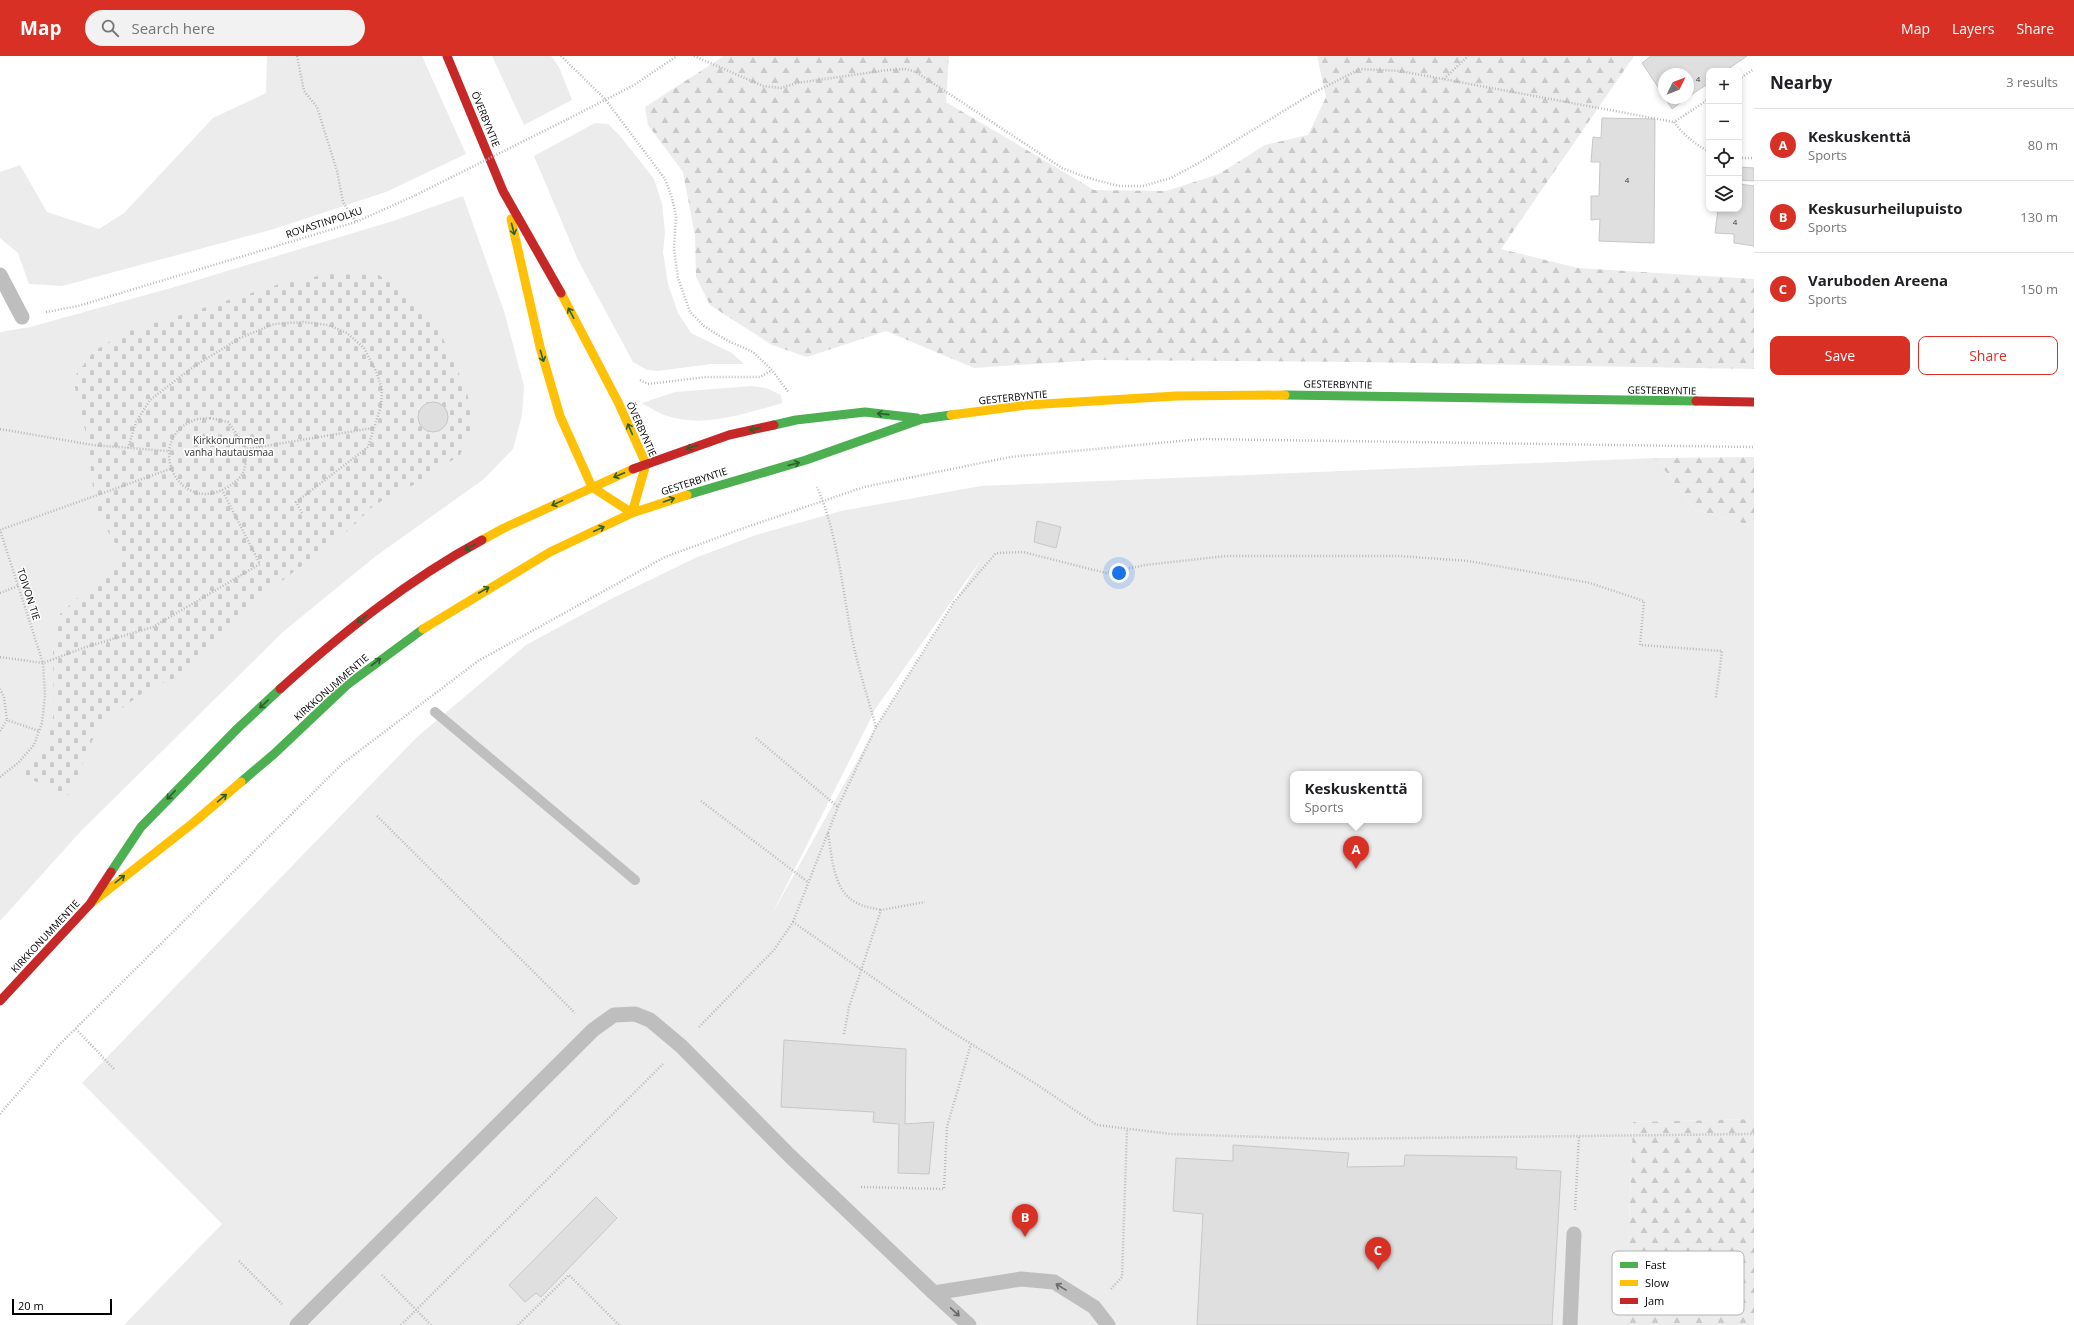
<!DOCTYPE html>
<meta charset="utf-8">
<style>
body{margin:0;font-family:"Open Sans",sans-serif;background:#f2f2f2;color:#202124}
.controls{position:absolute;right:12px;top:12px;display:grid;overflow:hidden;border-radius:8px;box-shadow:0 2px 6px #0003}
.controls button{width:36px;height:36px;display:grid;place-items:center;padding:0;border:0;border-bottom:1px solid #e0e0e0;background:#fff;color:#202124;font:20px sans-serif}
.compass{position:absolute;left:1658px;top:12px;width:36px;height:36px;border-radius:50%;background:#fff;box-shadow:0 2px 6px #0003;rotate:47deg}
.scale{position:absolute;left:12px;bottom:10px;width:100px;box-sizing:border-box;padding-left:4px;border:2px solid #000;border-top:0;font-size:11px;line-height:14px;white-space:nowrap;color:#000;-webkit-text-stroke:3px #fff;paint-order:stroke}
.you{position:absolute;left:1119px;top:517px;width:14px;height:14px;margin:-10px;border:3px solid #fff;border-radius:50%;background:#1a73e8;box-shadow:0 0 0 6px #1a73e833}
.badge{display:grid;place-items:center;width:26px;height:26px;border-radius:50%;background:#d93025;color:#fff;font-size:13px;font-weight:700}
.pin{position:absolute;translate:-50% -33px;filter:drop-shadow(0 1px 2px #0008)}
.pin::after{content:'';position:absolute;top:21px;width:14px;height:12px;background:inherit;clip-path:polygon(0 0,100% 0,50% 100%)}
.popup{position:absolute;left:1290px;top:715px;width:132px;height:52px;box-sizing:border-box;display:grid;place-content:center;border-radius:8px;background:#fff;filter:drop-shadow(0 1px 3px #0005);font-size:13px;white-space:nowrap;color:#757577}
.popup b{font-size:15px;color:#202124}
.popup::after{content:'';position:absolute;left:50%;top:100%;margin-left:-8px;border:8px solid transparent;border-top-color:#fff}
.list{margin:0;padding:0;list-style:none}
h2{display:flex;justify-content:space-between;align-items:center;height:52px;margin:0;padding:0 16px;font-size:17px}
h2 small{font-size:13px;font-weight:400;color:#757577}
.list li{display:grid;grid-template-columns:26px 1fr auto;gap:12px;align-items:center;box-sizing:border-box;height:72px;padding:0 16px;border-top:1px solid #e0e0e0}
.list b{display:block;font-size:15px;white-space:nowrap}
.list p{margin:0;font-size:13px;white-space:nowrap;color:#757577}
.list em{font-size:13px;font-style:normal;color:#757577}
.actions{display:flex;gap:8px;padding:12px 16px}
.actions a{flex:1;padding:9px 0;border:1px solid #d93025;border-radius:8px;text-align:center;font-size:14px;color:#d93025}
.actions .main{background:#d93025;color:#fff}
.icon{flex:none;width:22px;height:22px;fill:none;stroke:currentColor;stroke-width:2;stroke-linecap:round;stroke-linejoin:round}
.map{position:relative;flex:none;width:1754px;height:1269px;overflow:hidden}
header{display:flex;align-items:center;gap:24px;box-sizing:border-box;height:56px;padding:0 20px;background:#d93025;color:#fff}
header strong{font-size:19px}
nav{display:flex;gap:22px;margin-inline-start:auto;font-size:14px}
.search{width:280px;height:36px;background:#f2f2f2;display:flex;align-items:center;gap:10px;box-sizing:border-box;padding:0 14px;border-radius:22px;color:#757577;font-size:15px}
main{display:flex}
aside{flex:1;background:#fff}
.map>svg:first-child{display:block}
</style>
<header>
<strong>Map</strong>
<div class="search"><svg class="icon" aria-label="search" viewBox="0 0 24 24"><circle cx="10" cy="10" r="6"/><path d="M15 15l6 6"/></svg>Search here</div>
<nav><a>Map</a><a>Layers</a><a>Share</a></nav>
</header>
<main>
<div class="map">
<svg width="1754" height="1269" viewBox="0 0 1754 1269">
<defs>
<pattern id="forest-firs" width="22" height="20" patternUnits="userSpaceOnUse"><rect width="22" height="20" fill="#ececec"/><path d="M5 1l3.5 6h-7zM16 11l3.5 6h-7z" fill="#c9c9c9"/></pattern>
<pattern id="cemetery-stones" width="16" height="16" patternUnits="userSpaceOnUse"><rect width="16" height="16" fill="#ececec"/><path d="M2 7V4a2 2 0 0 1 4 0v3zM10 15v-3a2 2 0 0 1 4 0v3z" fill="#c9c9c9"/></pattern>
</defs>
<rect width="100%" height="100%" fill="#fff"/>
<!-- green -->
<path fill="#ececec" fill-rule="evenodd" d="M267 0H422L466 98 386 136 274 173 62 230 29 228 18 197 0 182V116L20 109 47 156 99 173 124 157 213 62 266 37Z
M492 0H551L559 11 572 44 524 69Z
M595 67 608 68 621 81 654 123 662 148 665 177 663 196 668 228 678 257 691 277 732 297 744 308H711L658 315 647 314 633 306 578 204 534 100Z
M463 140 504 255 524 330 522 359 513 393 484 423 376 500 284 575 81 775 0 865V276L30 271 171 232 393 165Z
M752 330 766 332 781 339 782 347C744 358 703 373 664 359 657 356 649 351 642 347L675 336Z
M1655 402 1696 454 1754 470V1063L1633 1066 1625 1269H124L222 1168 82 1027 417 681 526 589 611 543 695 502 756 479 841 455 981 430ZM983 501 876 671 771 860 876 652ZM1293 718H1419V764H1293Z"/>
<!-- forest -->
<path fill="url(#forest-firs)" d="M724 0H949L946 46 1094 134 1166 135 1219 118 1265 89 1308 79 1326 41 1317 0H1634L1501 193 1578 212 1754 223V313L1360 306 1096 304 974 312 886 275 807 301 772 289 710 249 696 221 695 180 683 116 648 69 645 51Z
M1754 401V470L1696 454 1655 402Z
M1754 1063V1269H1625L1633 1066Z"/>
<!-- cemetery -->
<path fill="url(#cemetery-stones)" d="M329 218 379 219 412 243 434 263 467 335 473 372 460 399 421 425 374 449 351 472 249 550 187 617 148 633 99 669 69 739 22 720 48 686 54 656 53 596 57 561 123 500 96 456 87 382 73 323 94 295 126 276 286 226Z"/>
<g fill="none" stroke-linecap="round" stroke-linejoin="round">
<!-- stream -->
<path stroke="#bfbfbf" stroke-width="10" d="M435 656 635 824"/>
</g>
<!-- building -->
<path fill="#dfdfdf" stroke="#c7c7c7" d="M1651 0H1747L1725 15H1709V27L1688 41V18H1664V40L1642 7Z
M1665 42H1687L1672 53Z
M1602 62 1655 63 1654 187 1599 185 1600 163 1591 164V140H1599L1600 106H1591L1593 81 1601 82Z
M1739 111 1754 112V125L1739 124Z
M1739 128 1754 130V190L1734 187V178L1715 177 1718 153H1739Z
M418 361a15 15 0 1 1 30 0a15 15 0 1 1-30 0Z
M1037 465 1061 471 1056 492 1034 486Z
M784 984 906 993 905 1068 934 1066 929 1118 898 1117 899 1068 873 1066 874 1056 781 1051Z
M1233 1089 1349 1097 1347 1111 1404 1110 1405 1099 1517 1101 1516 1113 1561 1115 1552 1269H1197L1203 1158 1173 1155 1176 1102 1233 1105Z
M596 1141 617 1162 541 1241 536 1237 525 1246 509 1229Z"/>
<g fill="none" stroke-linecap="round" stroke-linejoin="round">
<!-- path -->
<path stroke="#b9b9b9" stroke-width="2.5" stroke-dasharray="1 2" stroke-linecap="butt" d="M297 0 304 35 317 51 337 115 343 146 356 166
M561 0 605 43 665 123 672 142 676 160 674 193 678 222 690 256 704 270 726 284 753 296 772 314 789 337
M694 0 763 30 781 32 797 27 888 14 905 13 916 16 1062 112 1085 121 1119 130H1143L1171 122 1202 105 1313 37 1360 13 1400 15 1674 66
M1444 23 1468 0
M1739 23 1754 13
M1709 43 1674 66C1683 78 1695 89 1709 95
M568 63 634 29 677 0
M1739 102H1754
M46 256 78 250 356 166 416 139
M640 324 648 328 706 321H760L772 314
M210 362 228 366 247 393C246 400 246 411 243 417 239 424 229 431 222 434 176 455 146 385 192 365 197 362 204 363 210 362Z
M0 373 93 389 168 395
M128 392 136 366 150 344 193 311 240 282 274 268 303 266 328 269 347 277 364 292 376 315 382 333 381 350 368 391 296 446 302 457
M247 393 373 372
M0 537 18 530
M0 601 43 607 86 591 153 571 260 508 222 434
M0 633 4 641 7 664
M876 671 954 546 996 497 1023 496 1106 517 1145 509 1226 500H1400L1468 505 1526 515 1590 527 1644 545 1640 589 1722 595 1716 642
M0 675 7 664 39 675
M756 682 838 751
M0 721 18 707 34 689 42 667 45 640 43 607 0 474 170 413
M701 745 808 826
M377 760 575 957
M828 777C832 800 833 836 857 847 864 851 873 852 881 854
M793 866 838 751 876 671C868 642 858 612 852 582 842 532 838 479 817 431
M699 971 774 894 793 866 944 971 1036 1028 1097 1069 1171 1078 1326 1083 1754 1078
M76 973 114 1013
M844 978 849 951 881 854 925 846
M0 1058 60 988 342 708 478 605 665 501 741 473 864 431 1010 401 1202 383 1754 391
M861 1131 944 1133 947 1071 971 988
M1575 1154 1579 1080
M239 1205 282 1248
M382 1219 431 1269
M1111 1233 1122 1221 1127 1073
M401 1269 663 1008
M518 1269 569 1219 619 1269"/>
<!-- lane -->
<path stroke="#bebebe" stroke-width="15" d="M0 219 22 261
M297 1269 593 974 614 959 635 958 650 964 681 990 789 1099 934 1237
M969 1269 934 1237 1021 1223 1054 1226 1094 1251 1108 1269
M1570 1269 1574 1178"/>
<!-- fast -->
<path stroke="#4caf50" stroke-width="9" d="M1285 339 1696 345
M774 369 796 364 865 356 917 362
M687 439 806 404 922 363 951 359
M241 726 274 698 347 629 423 573
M111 816 141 771 238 672 280 633"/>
<!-- slow -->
<path stroke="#ffc107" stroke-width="9" d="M511 163 540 291 560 360 592 431 632 457
M561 237 618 346 646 408 632 457
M951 359 1027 349 1176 340 1285 339
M482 484 504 472 633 413
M423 573 550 496 632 457 687 439
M90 848 193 767 241 726"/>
<!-- jam -->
<path stroke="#c62828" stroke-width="9" d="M447 0 503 135 561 237
M1696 345 1754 346
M633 413 729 379 774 369
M280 633C342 577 408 524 482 484
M0 945 90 848 111 816"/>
<!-- path-bridge -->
<path stroke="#b9b9b9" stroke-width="2.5" stroke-dasharray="1 2" stroke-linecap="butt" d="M416 139 568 63"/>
</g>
<!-- one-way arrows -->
<defs><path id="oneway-shaft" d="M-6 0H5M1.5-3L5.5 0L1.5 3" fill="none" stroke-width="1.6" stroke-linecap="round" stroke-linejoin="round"/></defs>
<g stroke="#2a602c">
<use href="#oneway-shaft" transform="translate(513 173) rotate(75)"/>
<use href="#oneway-shaft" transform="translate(571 257) rotate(-118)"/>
<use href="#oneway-shaft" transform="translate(542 300) rotate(74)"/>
<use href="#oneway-shaft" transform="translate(883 358) rotate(-174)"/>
<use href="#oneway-shaft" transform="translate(630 373) rotate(-114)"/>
<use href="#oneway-shaft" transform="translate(755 373) rotate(167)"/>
<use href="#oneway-shaft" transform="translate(692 391) rotate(162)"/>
<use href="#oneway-shaft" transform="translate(794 408) rotate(-15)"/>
<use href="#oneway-shaft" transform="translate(619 419) rotate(157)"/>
<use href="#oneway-shaft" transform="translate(669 444) rotate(-19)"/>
<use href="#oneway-shaft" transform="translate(557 447) rotate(155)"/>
<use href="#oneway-shaft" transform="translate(599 473) rotate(-25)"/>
<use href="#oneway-shaft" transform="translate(470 491) rotate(151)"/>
<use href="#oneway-shaft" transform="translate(484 534) rotate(-30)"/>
<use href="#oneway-shaft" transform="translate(362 563) rotate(143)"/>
<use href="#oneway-shaft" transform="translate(376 606) rotate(-38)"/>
<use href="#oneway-shaft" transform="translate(264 648) rotate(137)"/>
<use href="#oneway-shaft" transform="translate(171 739) rotate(134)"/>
<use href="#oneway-shaft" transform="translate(222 742) rotate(-40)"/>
<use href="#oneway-shaft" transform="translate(120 823) rotate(-38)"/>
</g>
<g stroke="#686868">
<use href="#oneway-shaft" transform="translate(1061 1231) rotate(-149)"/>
<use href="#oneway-shaft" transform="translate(955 1256) rotate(43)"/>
</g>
<g text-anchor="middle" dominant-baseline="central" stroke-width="3" stroke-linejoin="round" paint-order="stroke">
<!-- number labels -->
<g font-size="8" fill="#383838">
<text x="1698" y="22">4</text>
<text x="1627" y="123">4</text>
<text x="1735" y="165">4</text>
</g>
<!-- street labels -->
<g font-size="10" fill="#000" stroke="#fff">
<text transform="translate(486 63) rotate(68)">ÖVERBYNTIE</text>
<text transform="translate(324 166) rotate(-18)">ROVASTINPOLKU</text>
<text transform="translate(1338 328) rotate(1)">GESTERBYNTIE</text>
<text transform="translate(1662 334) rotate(1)">GESTERBYNTIE</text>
<text transform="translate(1013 341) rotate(-6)">GESTERBYNTIE</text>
<text transform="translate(642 373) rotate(66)">ÖVERBYNTIE</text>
<text transform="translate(694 425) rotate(-18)">GESTERBYNTIE</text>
<text transform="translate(29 538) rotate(72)">TOIVON TIE</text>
<text transform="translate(331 631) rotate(-41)">KIRKKONUMMENTIE</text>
<text transform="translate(45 880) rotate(-47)">KIRKKONUMMENTIE</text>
</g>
<!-- park labels -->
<g font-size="10" fill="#333" stroke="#fff">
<text x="229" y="384">Kirkkonummen<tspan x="229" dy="12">vanha hautausmaa</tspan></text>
</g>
</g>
<!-- legend -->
<rect x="1612" y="1195" width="132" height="64" rx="6" fill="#fff" stroke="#b2b2b2" stroke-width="1"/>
<rect x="1620" y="1206" width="18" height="6" fill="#4caf50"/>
<rect x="1620" y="1224" width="18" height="6" fill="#ffc107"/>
<rect x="1620" y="1242" width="18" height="6" fill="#c62828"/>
<g font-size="11" fill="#000">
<text x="1645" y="1213">Fast</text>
<text x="1645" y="1231">Slow</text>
<text x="1645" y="1249">Jam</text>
</g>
</svg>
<div class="controls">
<button>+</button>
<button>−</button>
<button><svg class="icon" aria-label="locate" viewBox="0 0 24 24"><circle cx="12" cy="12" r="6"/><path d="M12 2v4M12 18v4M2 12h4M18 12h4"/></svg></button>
<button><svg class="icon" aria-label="layers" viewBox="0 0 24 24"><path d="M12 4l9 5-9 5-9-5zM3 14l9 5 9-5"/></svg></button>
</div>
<svg class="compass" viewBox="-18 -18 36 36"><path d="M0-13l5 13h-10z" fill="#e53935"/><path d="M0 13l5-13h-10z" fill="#757577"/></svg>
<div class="scale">20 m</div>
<div class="you"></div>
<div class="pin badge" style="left:1356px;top:813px">A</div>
<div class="popup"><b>Keskuskenttä</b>Sports</div>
<div class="pin badge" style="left:1025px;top:1181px">B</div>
<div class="pin badge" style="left:1378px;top:1214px">C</div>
</div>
<aside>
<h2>Nearby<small>3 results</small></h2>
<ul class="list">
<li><span class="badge">A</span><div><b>Keskuskenttä</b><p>Sports</p></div><em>80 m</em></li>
<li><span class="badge">B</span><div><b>Keskusurheilupuisto</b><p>Sports</p></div><em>130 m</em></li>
<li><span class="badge">C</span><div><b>Varuboden Areena</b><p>Sports</p></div><em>150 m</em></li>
</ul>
<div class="actions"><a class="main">Save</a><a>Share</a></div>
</aside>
</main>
